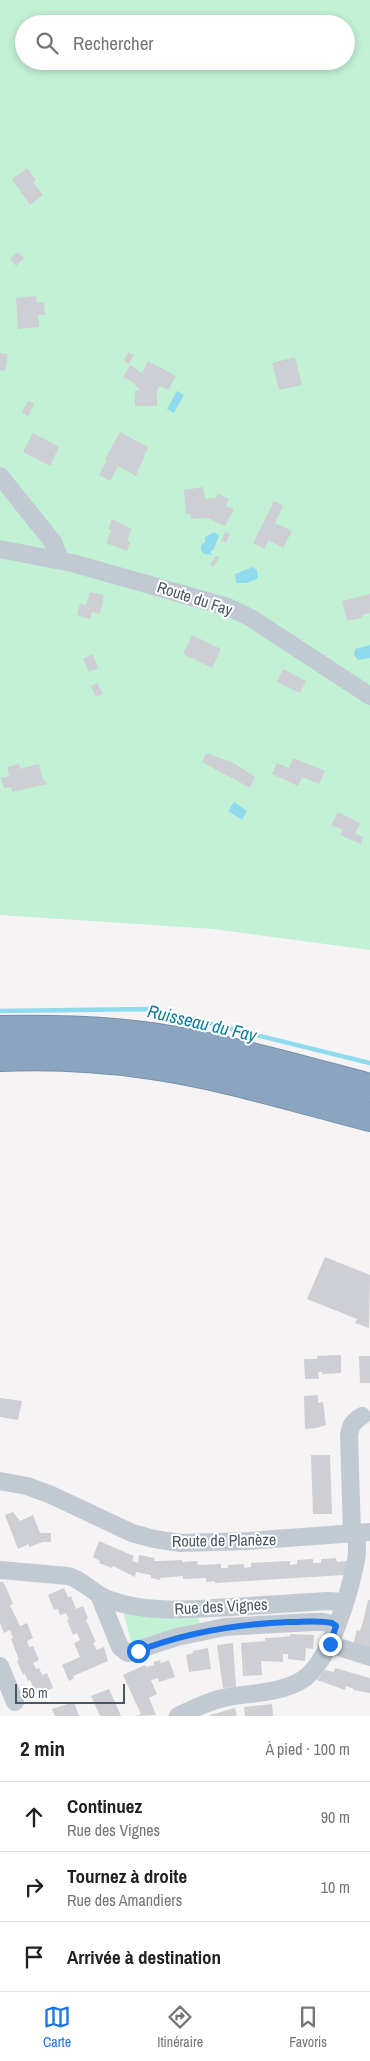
<!DOCTYPE html>
<html lang="fr">
<meta charset="utf-8">
<style>
body{margin:0;font-family:"Archivo Narrow",sans-serif;background:#f2f2f2;color:#202124}
.scale{position:absolute;left:15px;bottom:12px;width:110px;box-sizing:border-box;padding-left:5px;border:2px solid #4a5661;border-top:0;font-size:14px;line-height:18px;white-space:nowrap;color:#4a5661;-webkit-text-stroke:4px #fff;paint-order:stroke}
.stop{position:absolute;width:15px;height:15px;margin:-11px;border:4px solid #1a73e8;border-radius:50%;background:#fff}
.stop.end{background:#1a73e8;border-color:#fff;box-shadow:0 1px 5px #0008}
.list{margin:0;padding:0;list-style:none}
h2{display:flex;justify-content:space-between;align-items:center;height:65px;margin:0;padding:0 20px;font-size:21px}
h2 small{font-size:16px;font-weight:400;color:#757577}
.list li{display:grid;grid-template-columns:32px 1fr auto;gap:15px;align-items:center;box-sizing:border-box;height:70px;padding:0 20px;border-top:1px solid #e0e0e0}
.list b{display:block;font-size:19px;white-space:nowrap}
.list p{margin:0;font-size:16px;white-space:nowrap;color:#757577}
.list em{font-size:16px;font-style:normal;color:#757577}
.icon{flex:none;width:28px;height:28px;fill:none;stroke:currentColor;stroke-width:2;stroke-linecap:round;stroke-linejoin:round}
.map{position:relative;flex:none;width:370px;height:1716px;overflow:hidden}
.search{position:absolute;background:#fff;box-shadow:0 2px 8px #0003;left:15px;right:15px;top:15px;height:55px;display:flex;align-items:center;gap:12px;box-sizing:border-box;padding:0 18px;border-radius:28px;color:#757577;font-size:19px}
.sheet{height:275px;background:#fff}
nav{display:flex;justify-content:space-around;align-items:center;box-sizing:border-box;height:70px;border-top:1px solid #e0e0e0;background:#fff;font-size:14px;color:#757577}
nav a{display:grid;justify-items:center;gap:2px}
nav .on{color:#1a73e8}
.map>svg:first-child{display:block}
</style>
<div class="map">
<svg width="370" height="1716" viewBox="0 0 370 1716">
<rect width="100%" height="100%" fill="#f5f3f3"/>
<!-- green -->
<path fill="#c3f1d5" fill-rule="evenodd" d="M0 0H370V950L214 929 0 915ZM24 24H346V61H24Z
M123 1611 198 1616 201 1628 132 1645Z"/>
<!-- water -->
<path fill="#90daee" d="M177 391 184 395 174 413 167 409Z
M214 532 219 536 214 549 210 552 212 555 204 554 201 550V545L205 542V537Z
M253 567 257 570 258 578 247 583H236L235 574Z
M370 645V658L358 660 354 655 355 649Z
M234 802 247 811 242 820 228 811Z"/>
<g fill="none" stroke-linecap="round" stroke-linejoin="round">
<!-- stream -->
<path stroke="#90daee" stroke-width="4.5" d="M0 1011 150 1009 370 1063"/>
</g>
<!-- building -->
<path fill="#cdcfd5" d="M27 168 36 180 33 182 43 195 30 205 12 179Z
M18 252 24 258 16 266 10 259Z
M36 296 37 303 44 302 45 315H38L39 327 18 329 16 298Z
M128 352 134 355 129 364 124 361Z
M0 353 8 354 5 371 0 370Z
M295 357 302 385 279 390 272 363Z
M148 361 176 376 168 390 159 386 157 391V406H135V391H139V388L135 386 136 384 123 377 130 365 142 373Z
M28 401 34 404 28 416 22 412Z
M120 432 148 447 136 476 118 466 110 481 99 475 107 460 105 459Z
M33 433 59 447 50 466 23 452Z
M203 487 205 499 216 498 218 494 229 499 226 506 234 509 225 526 208 518 191 519V514H186L184 490Z
M274 501 283 506 275 523 292 531 283 548 269 540 264 549 253 543Z
M112 519 132 529 127 540 130 542 127 551 106 543 111 530 108 529Z
M225 532 230 534 226 543 221 541Z
M215 556 219 557 214 567 210 565Z
M90 592 104 595 100 614 92 612 90 619 77 615 80 604 86 605Z
M370 594V613L362 615V618L347 621 342 601Z
M192 635 221 649 212 668 183 654Z
M92 654 98 668 89 672 83 659Z
M283 669 306 681 300 693 277 682Z
M97 683 103 694 96 697 91 686Z
M206 753 232 762 255 777 250 788 202 762Z
M293 758 325 771 319 784 302 777 298 786 272 774 277 763 289 768Z
M19 764 20 769 39 764 43 780H45L47 784 12 792 11 787 4 788 1 778 9 776 7 767Z
M338 812 360 823 355 834 363 837 361 844 340 835 343 830 331 825Z
M325 1257 370 1275 369 1328 355 1323 357 1319 307 1299Z
M341 1355V1373L322 1374V1372H318L319 1379H305L304 1359H317V1356Z
M359 1356H370V1383H360Z
M318 1395V1403L323 1402 326 1425 316 1428 305 1429 304 1396Z
M0 1398 22 1401 18 1420 0 1417Z
M311 1455H330L332 1514H313Z
M13 1512 20 1521 33 1515 40 1533H51V1542H43L29 1547V1544L18 1549 5 1515Z
M99 1541 134 1556 132 1561 138 1563 139 1555 155 1558 154 1561H159L182 1560V1562L197 1561 198 1565 221 1564V1568H228V1565L244 1564V1568L251 1567V1563L290 1561V1565L297 1564V1560L313 1559V1563H321V1559L336 1558 337 1562 348 1561 345 1575 215 1583V1581L206 1582V1578L183 1579V1576L160 1578V1580L151 1578V1575L136 1572 135 1577 113 1566 112 1568 99 1563 100 1561 93 1557Z
M0 1582H3L7 1589 13 1604 10 1605 20 1626 27 1623 33 1638 27 1641 29 1647 33 1646 39 1660 33 1663 36 1669 39 1668 42 1675 47 1673 53 1688 37 1695 30 1680 28 1681 25 1674 23 1675 17 1661 19 1660 11 1639 13 1638 10 1630 4 1633 0 1623Z
M64 1588 68 1597 71 1596 76 1609 83 1606 88 1618 86 1620 96 1642 93 1643 97 1650 104 1647 108 1661 73 1676 74 1678 69 1681 62 1665 80 1657 74 1643 80 1640 77 1633 73 1635 67 1620 69 1619 66 1613 60 1615 58 1609 54 1610 48 1595Z
M368 1600H370V1650L353 1645 357 1630 360 1631 363 1622Z
M290 1634 314 1635 313 1649 306 1648 305 1661 288 1659V1654H283V1662L261 1661 262 1675 243 1676 241 1643 265 1641V1638L283 1637 290 1636Z
M233 1643 236 1687 223 1688 217 1645Z
M208 1648 211 1669 189 1672 186 1655 193 1653V1651Z
M160 1660 161 1663 169 1660 175 1677 159 1682 158 1678 151 1680 157 1694 149 1698 156 1715 136 1716 141 1714 123 1675 145 1665 146 1667 154 1665V1662Z
M335 1668 370 1678V1693L354 1690V1689L346 1686 345 1690 317 1680 325 1670 334 1672Z
M109 1689 121 1716H100L91 1696Z
M74 1702 79 1716H55L52 1709Z
M272 1704 273 1716H245L244 1707Z
M235 1708 237 1716H210V1715Z"/>
<g fill="none" stroke-linecap="round" stroke-linejoin="round">
<defs>
<path id="motorway" d="M0 1030C51 1029 101 1030 152 1037 226 1048 298 1069 370 1088
M0 1057C48 1055 96 1057 144 1064 220 1074 296 1098 370 1117"/>
</defs>
<!-- motorway casing -->
<use href="#motorway" stroke="#7690ad" stroke-width="30"/>
<!-- minor -->
<path stroke="#c1cad2" stroke-width="18" d="M0 476 53 542 58 554 56 560
M0 549 72 563 228 607 251 618 370 696
M0 1481 27 1486 49 1494 132 1533 154 1539 181 1543 248 1541 370 1532
M352 1533 349 1436C350 1426 353 1421 362 1416
M0 1570 68 1576C84 1580 94 1595 110 1600 149 1614 192 1609 232 1607 264 1605 295 1603 327 1601L345 1602
M99 1595 120 1647 128 1653 177 1637 225 1627 313 1622H323L337 1625
M329 1644 370 1657
M0 1666 15 1702
M178 1716C193 1709 210 1700 228 1697 251 1693 281 1693 302 1680 330 1663 350 1591 356 1560 358 1551 357 1542 356 1533"/>
<!-- motorway -->
<use href="#motorway" stroke="#8ba5c1" stroke-width="28"/>
</g>
<g fill="none" stroke-linecap="round" stroke-linejoin="round">
<!-- route -->
<path stroke="#1a73e8" stroke-width="6" d="M138 1651C187 1632 237 1624 289 1622 303 1622 318 1620 332 1623L336 1626 330 1644"/>
</g>
<g text-anchor="middle" dominant-baseline="central" stroke-width="4" stroke-linejoin="round" paint-order="stroke">
<!-- street labels -->
<g font-size="16" fill="#4a5661" stroke="#fff">
<text transform="translate(195 598) rotate(18)">Route du Fay</text>
<text transform="translate(224 1540) rotate(-1)">Route de Planèze</text>
<text transform="translate(221 1606) rotate(-3)">Rue des Vignes</text>
</g>
<!-- water labels -->
<g font-size="18" font-style="italic" fill="#0c7c9b" stroke="#fff">
<text transform="translate(202 1023) rotate(13)">Ruisseau du Fay</text>
</g>
</g>
</svg>
<div class="scale">50 m</div>
<div class="stop" style="left:138px;top:1651px"></div>
<div class="stop end" style="left:330px;top:1644px"></div>
<div class="search"><svg class="icon" aria-label="search" viewBox="0 0 24 24"><circle cx="10" cy="10" r="6"/><path d="M15 15l6 6"/></svg>Rechercher</div>
</div>
<section class="sheet">
<h2>2 min<small>À pied · 100 m</small></h2>
<ul class="list">
<li><svg class="icon" aria-label="ahead" viewBox="0 0 24 24"><path d="M12 20V5M6 11l6-6 6 6"/></svg><div><b>Continuez</b><p>Rue des Vignes</p></div><em>90 m</em></li>
<li><svg class="icon" aria-label="right" viewBox="0 0 24 24"><path d="M7 20v-9h11M14 6l5 5-5 5"/></svg><div><b>Tournez à droite</b><p>Rue des Amandiers</p></div><em>10 m</em></li>
<li><svg class="icon" aria-label="arrive" viewBox="0 0 24 24"><path d="M6 21V4h12l-3 4 3 4H6"/></svg><div><b>Arrivée à destination</b></div></li>
</ul>
</section>
<nav>
<a class="on"><svg class="icon" aria-label="map" viewBox="0 0 24 24"><path d="M3 6l6-2 6 2 6-2v14l-6 2-6-2-6 2zM9 4v14M15 6v14"/></svg>Carte</a>
<a><svg class="icon" aria-label="directions" viewBox="0 0 24 24"><path d="M12 3l9 9-9 9-9-9zM9 14v-3h6M13 9l2 2-2 2"/></svg>Itinéraire</a>
<a><svg class="icon" aria-label="saved" viewBox="0 0 24 24"><path d="M7 4h10v16l-5-4-5 4z"/></svg>Favoris</a>
</nav>
